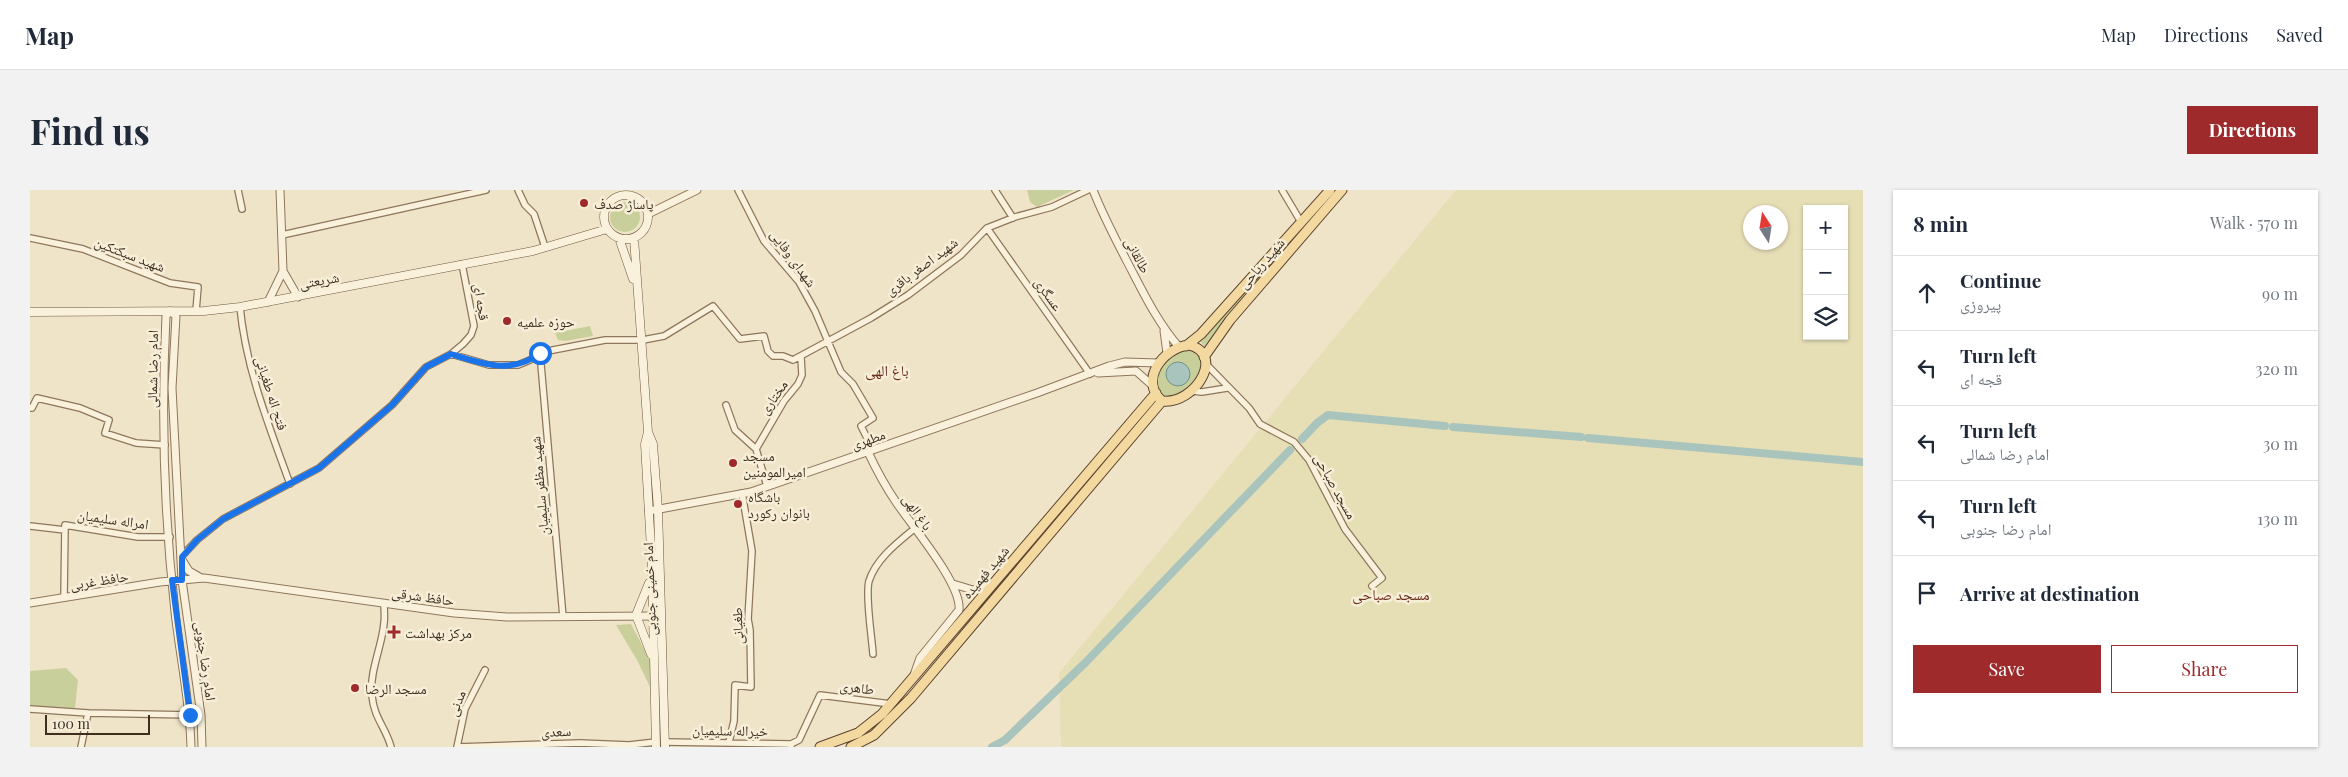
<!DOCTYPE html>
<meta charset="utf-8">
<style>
body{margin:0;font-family:"Playfair Display","Noto Naskh Arabic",serif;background:#f2f2f3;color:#1f2937}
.controls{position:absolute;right:15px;top:15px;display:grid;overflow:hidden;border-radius:0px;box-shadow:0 1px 4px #0004}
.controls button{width:45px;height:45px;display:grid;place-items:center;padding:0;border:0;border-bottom:1px solid #e0e1e3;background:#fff;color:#1f2937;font:25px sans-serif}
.compass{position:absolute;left:1713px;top:15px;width:45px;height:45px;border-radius:50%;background:#fff;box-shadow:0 1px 4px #0004;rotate:348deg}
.scale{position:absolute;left:15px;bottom:12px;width:105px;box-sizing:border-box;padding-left:5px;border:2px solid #3d2e20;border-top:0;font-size:14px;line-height:18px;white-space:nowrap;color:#3d2e20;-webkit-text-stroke:4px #f7eed8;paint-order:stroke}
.stop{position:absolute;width:15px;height:15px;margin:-11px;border:4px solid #1a73e8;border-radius:50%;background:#fff}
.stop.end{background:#1a73e8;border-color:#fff;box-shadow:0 1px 5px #0008}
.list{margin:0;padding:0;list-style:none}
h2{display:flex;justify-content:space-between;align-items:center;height:65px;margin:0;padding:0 20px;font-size:21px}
h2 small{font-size:16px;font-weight:400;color:#747a83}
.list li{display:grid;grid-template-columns:32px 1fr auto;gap:15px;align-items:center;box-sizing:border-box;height:75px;padding:0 20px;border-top:1px solid #e0e1e3}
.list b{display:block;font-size:19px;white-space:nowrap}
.list p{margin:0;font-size:16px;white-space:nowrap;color:#747a83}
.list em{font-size:16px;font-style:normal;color:#747a83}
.actions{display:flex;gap:10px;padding:15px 20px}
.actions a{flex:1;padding:11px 0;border:1px solid #9e2a2b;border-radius:0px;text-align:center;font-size:18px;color:#9e2a2b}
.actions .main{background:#9e2a2b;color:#fff}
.icon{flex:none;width:28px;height:28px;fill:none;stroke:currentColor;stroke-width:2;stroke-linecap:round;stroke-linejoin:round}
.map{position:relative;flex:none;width:1833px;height:557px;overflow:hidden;border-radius:0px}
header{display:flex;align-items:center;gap:30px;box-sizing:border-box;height:70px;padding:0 25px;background:#fff;border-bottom:1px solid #e0e1e3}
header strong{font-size:24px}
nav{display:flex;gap:28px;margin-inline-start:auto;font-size:18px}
.intro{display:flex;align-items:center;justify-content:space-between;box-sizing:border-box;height:120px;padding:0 30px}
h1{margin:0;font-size:35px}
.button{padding:12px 22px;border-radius:0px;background:#9e2a2b;color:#fff;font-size:18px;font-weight:700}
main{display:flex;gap:30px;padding:0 30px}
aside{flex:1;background:#fff;border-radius:0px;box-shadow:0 1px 4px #0004}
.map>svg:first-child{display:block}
</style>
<header>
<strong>Map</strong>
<nav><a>Map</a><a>Directions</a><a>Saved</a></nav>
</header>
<div class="intro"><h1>Find us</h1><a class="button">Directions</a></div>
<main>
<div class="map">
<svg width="1833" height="557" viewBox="0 0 1833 557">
<rect width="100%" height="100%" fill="#f0e4c8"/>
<!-- farmland -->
<path fill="#e6deb5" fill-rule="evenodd" d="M1426 0H1833V557H1031L1029 483ZM1777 19H1814V146H1777ZM1720 22H1750V52H1720Z"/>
<!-- green -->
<path fill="#c9cf9b" d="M997 0H1044L1007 17 1000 12Z
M580 27a15 15 0 1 1 30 0a15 15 0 1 1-30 0Z
M1258 50 1261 51 1202 123 1177 159 1169 150Z
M560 136 563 146 535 151 528 150 525 143Z
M1158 157 1169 162 1172 172 1171 185 1156 204 1134 210 1126 195 1127 185 1134 169Z
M601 434 620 470 622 501 607 470 586 435Z
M36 478 48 490 45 518 0 517V481Z"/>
<!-- water -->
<path fill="#a9c4bc" stroke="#6f938a" d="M1136 184a12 12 0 1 1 24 0a12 12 0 1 1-24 0Z"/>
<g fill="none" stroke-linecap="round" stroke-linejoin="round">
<!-- canal -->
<path stroke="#a9c4bc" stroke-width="8" d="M1423 237 1551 247
M1558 248 1833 272
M1272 249 1287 233 1298 225 1415 236
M962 557 975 550 1056 472 1260 260"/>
<defs>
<path id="minor" d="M208 0 212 19
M488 0 495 15 504 24 515 57
M708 0 734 51 769 92 785 121 811 182 823 194 843 228 831 236 843 260
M965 0 983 28
M1252 0 1271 32
M957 38 1060 184
M252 45 456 0
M0 48 53 59 140 93 168 97 166 121
M210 117C216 179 239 236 260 294
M510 163 533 427
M421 164 459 175H488L500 170 510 163 523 160 575 150H613L634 146 683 116 710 149 734 146 738 161 743 166H753L763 170 841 128 878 105 931 65 957 38 985 27 1022 17 1058 0
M1176 174 1219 218 1230 234 1264 252 1279 270 1315 339 1352 388 1342 396
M1162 201 1172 202 1197 198
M696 215 705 240 726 259 737 296
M0 218H2L7 208 50 218 79 230 75 243 106 253 135 255
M726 259 754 211 768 194 772 185 771 167
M0 336 35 340
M151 367 167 350 193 329 289 278 362 215 396 177 421 164 433 154 441 145 444 136 432 74
M34 408 35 335 108 347H140
M354 413C354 420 355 426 354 433 352 457 339 482 342 506 344 528 356 538 361 557
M843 464C842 448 835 405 839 391 846 369 867 353 884 339
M0 519 58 523 161 525
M635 552 761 554V556
M699 552 704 531 705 495 721 497 720 440 718 429 722 361 712 303
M761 554 769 550 790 505 861 514
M51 557 58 523
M427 557 550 553 599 555 626 552
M427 557 435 519 455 480"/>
<path id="tertiary" d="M250 0 253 81 268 107
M1063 0C1074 28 1088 54 1102 81 1116 108 1129 134 1149 157
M618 24 667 0
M238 112 253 81
M1134 141 1137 163
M1068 183 1106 181 1124 197
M838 262C846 279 855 296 866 312 881 335 932 394 929 420L890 468 884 485
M619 321 721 302 1007 203 1079 176 1095 172 1128 173
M152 370 159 381 171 388
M923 394 943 400 963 393
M0 413 130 392 174 388 424 423 477 427 628 426
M161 557C160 511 150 467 145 422 134 324 131 224 136 126L140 121 146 126 142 198 152 390 171 525 172 557"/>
<path id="secondary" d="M574 27a22 22 0 1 1 44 0a22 22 0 1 1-44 0Z
M589 48 603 89
M604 48 618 242 615 254 622 376 626 557
M0 122 174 121 210 117 503 61 577 39
M618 242 623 254 628 319 635 557
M619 393 606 425 621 464"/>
<path id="primary" d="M1159 155C1196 164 1165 215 1132 211 1109 191 1132 158 1159 155Z
M1156 156 1171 144 1300 0
M1174 167 1200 130 1312 0
M790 557 828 543 852 524 1126 203
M821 557 844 545 881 508 1132 211"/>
</defs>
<!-- minor casing -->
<use href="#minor" stroke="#8d765c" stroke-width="8"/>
<!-- tertiary casing -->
<use href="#tertiary" stroke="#8d765c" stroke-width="9"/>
<!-- secondary casing -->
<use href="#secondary" stroke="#6f573f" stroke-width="9"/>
<!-- primary casing -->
<use href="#primary" stroke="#5b4430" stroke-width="11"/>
<!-- minor -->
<use href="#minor" stroke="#faf1dc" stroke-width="5.5"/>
<!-- tertiary -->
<use href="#tertiary" stroke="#faf1dc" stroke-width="7"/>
<!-- secondary -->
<use href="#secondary" stroke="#faf1dc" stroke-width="8"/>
<!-- primary -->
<use href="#primary" stroke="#f3d9a0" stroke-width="9"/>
</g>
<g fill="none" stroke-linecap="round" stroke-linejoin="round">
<!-- route -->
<path stroke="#1a73e8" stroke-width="6" d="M160 525 142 390H152V367L167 350 193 329 289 278 362 215 396 177 421 164C452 174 482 185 510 163"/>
</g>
<!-- markers -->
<g fill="#9e2a2b" stroke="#f7eed8" stroke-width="2">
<circle cx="554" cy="13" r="5"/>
<circle cx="477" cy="131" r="5"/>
<circle cx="703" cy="273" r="5"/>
<circle cx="708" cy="314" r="5"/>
<path d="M361.5 434.5h5v5h5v5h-5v5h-5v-5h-5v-5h5z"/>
<circle cx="325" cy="498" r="5"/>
</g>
<g text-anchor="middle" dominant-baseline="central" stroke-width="5" stroke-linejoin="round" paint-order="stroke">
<!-- poi labels -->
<g font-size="14" fill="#3d2e20" stroke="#f7eed8" text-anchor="start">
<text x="564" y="13">پاساژ صدف</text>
<text x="487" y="131">حوزه علمیه</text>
<text x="713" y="265">مسجد<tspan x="713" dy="16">امیرالمومنین</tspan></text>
<text x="718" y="306">باشگاه<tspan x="718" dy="16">بانوان رکورد</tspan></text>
<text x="375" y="442">مرکز بهداشت</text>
<text x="335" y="498">مسجد الرضا</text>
</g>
<!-- street labels -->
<g font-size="14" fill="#3d2e20" stroke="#f7eed8">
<text transform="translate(100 64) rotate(21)">شهید سبکتکین</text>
<text transform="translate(1108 65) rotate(62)">طالقانی</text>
<text transform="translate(764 68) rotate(54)">شهدای وفایی</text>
<text transform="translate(1231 73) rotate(-49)">شهید ریاحی</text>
<text transform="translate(891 76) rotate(-37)">شهید اصغر باقری</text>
<text transform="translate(289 90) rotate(-10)">شریعتی</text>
<text transform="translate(1019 104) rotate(55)">عسگری</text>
<text transform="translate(452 112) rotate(81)">قجه ای</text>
<text transform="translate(122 179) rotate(-89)">امام رضا شمالی</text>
<text transform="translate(242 203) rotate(72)">فتح اله طغیانی</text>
<text transform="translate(743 207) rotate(-55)">مختاری</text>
<text transform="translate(838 249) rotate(-19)">مطهری</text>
<text transform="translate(509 296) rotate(-95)">شهید مظفر سلیمیان</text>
<text transform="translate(1306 296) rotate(61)">مسجد صباحی</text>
<text transform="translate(888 322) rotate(55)">باغ الهی</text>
<text transform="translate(83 329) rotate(8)">امراله سلیمیان</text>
<text transform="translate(955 382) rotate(-50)">شهید فهمیده</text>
<text transform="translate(69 390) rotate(-9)">حافظ غربی</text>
<text transform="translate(619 399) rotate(-92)">امام خمینی جنوبی</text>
<text transform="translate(393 406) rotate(8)">حافظ شرقی</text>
<text transform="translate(707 436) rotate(-92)">طغیانی</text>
<text transform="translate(176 471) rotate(82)">امام رضا جنوبی</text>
<text transform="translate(827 497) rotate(7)">طاهری</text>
<text transform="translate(426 513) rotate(-68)">مدنی</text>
<text transform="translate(700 540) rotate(1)">خیراله سلیمیان</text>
<text transform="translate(526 541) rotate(-3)">سعدی</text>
</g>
<!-- neighbourhood labels -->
<g font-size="15" fill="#6b2e1e" stroke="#f7eed8">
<text x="857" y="180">باغ الهی</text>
<text x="1361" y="404">مسجد صباحی</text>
</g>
</g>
</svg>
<div class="controls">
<button>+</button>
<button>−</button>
<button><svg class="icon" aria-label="layers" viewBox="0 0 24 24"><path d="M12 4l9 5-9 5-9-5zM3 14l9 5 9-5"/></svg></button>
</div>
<svg class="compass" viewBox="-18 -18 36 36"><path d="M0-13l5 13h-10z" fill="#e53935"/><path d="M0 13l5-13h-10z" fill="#747a83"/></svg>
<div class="scale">100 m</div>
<div class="stop" style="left:510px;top:163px"></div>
<div class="stop end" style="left:160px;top:525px"></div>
</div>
<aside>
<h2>8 min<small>Walk · 570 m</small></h2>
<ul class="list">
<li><svg class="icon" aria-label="ahead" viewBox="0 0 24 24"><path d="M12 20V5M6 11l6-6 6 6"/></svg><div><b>Continue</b><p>پیروزی</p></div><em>90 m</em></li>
<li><svg class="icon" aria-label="left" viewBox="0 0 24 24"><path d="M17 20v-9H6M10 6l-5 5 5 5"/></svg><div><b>Turn left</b><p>قجه ای</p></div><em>320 m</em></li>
<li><svg class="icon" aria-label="left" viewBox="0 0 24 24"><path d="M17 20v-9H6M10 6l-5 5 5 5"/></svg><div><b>Turn left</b><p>امام رضا شمالی</p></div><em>30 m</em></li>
<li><svg class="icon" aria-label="left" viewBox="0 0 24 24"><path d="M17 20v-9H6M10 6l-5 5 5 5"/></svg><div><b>Turn left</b><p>امام رضا جنوبی</p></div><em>130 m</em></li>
<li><svg class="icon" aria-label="arrive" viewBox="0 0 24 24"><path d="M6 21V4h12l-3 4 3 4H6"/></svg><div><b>Arrive at destination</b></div></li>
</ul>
<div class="actions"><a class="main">Save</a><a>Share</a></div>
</aside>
</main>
